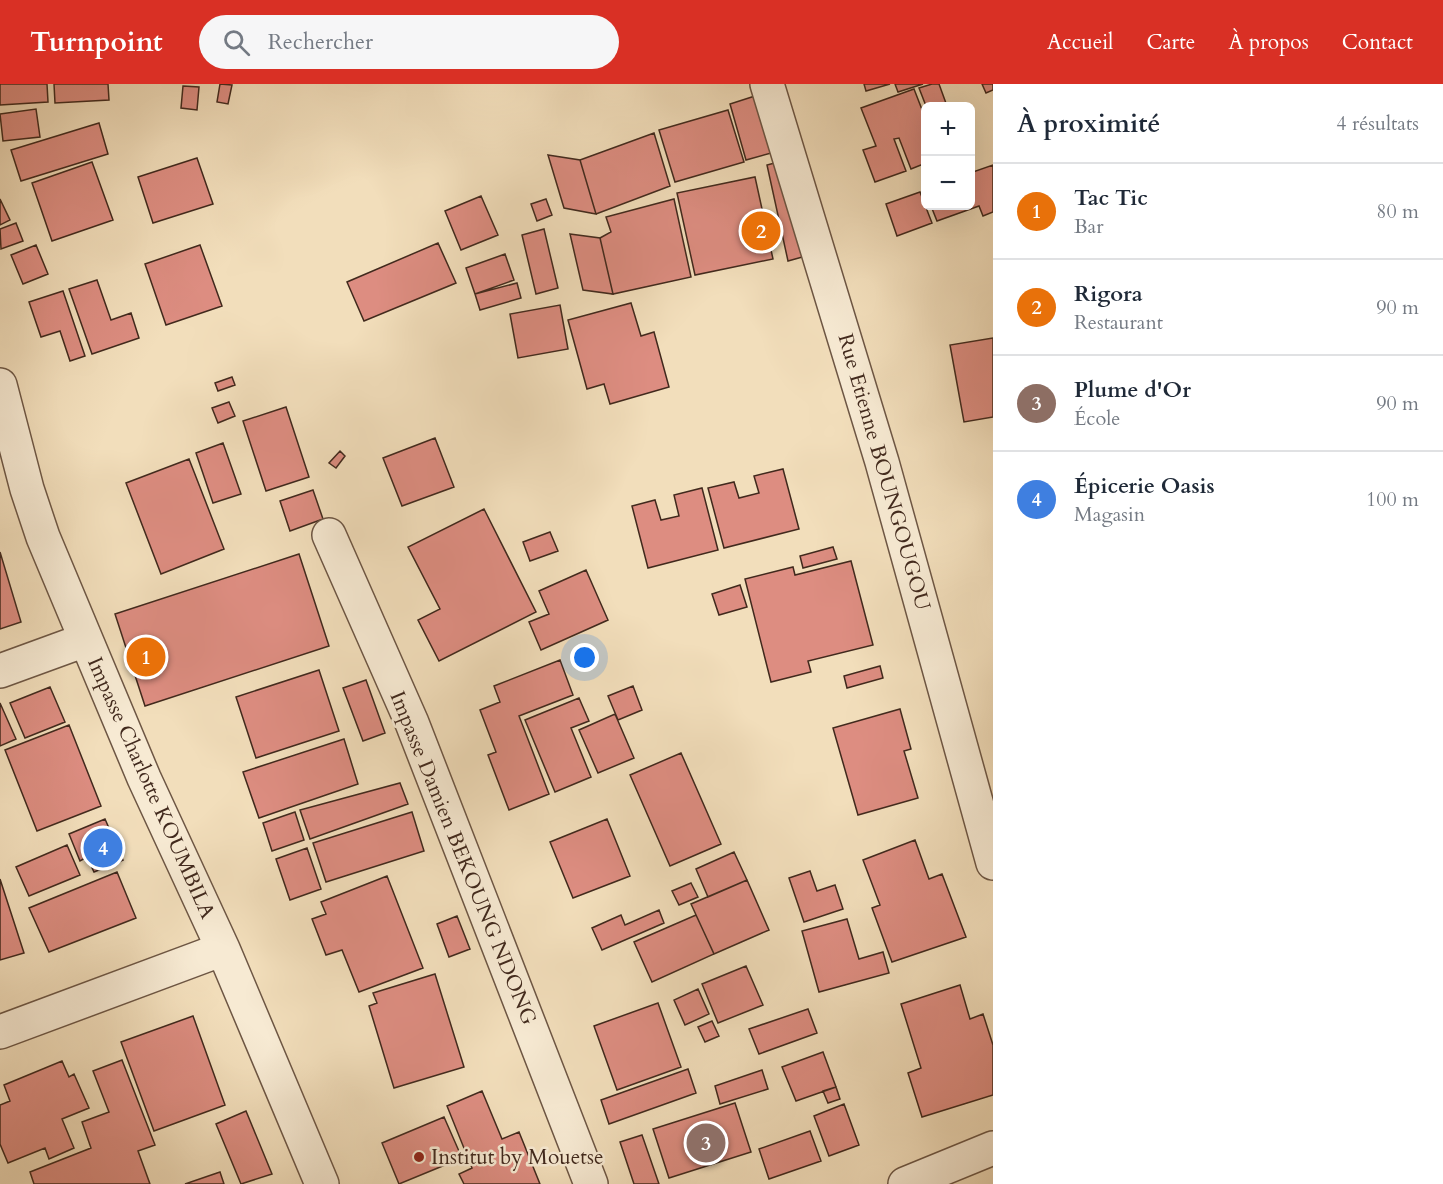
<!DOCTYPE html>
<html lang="fr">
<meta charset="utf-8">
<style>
body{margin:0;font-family:Cardo,serif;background:#f6f6f7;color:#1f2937}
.controls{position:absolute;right:18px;top:18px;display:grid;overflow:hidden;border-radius:9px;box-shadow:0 6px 24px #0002}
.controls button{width:54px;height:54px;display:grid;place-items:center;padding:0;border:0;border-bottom:2px solid #e0e1e3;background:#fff;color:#1f2937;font:30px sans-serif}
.you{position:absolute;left:585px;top:574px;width:21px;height:21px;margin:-15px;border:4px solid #fff;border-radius:50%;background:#1a73e8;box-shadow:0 0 0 9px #1a73e833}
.badge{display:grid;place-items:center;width:39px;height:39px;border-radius:50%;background:#d93025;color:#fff;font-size:20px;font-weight:700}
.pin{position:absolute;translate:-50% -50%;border:3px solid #fff;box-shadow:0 2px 6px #0006}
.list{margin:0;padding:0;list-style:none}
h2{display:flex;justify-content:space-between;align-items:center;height:78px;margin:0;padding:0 24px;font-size:26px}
h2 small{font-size:20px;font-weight:400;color:#747a83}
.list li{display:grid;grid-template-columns:39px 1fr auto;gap:18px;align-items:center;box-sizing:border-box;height:96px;padding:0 24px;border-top:2px solid #e0e1e3}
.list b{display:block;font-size:22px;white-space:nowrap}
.list p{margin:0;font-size:20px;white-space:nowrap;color:#747a83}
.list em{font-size:20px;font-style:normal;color:#747a83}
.icon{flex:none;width:33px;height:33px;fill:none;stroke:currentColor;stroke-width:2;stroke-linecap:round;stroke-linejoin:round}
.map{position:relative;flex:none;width:993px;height:1100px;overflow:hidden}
header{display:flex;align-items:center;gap:36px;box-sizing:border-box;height:84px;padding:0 30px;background:#d93025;color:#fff}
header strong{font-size:28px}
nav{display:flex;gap:33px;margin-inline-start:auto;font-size:21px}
.search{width:420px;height:54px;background:#f6f6f7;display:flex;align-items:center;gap:15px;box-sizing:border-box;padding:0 21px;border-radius:33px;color:#747a83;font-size:22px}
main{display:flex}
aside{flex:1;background:#fff}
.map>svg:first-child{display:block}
</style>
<header>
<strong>Turnpoint</strong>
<div class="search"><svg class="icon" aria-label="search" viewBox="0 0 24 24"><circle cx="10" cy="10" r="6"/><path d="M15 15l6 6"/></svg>Rechercher</div>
<nav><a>Accueil</a><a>Carte</a><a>À propos</a><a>Contact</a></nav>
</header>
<main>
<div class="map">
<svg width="993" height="1100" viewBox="0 0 993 1100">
<rect width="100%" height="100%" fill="#f2debb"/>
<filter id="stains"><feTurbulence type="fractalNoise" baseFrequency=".00333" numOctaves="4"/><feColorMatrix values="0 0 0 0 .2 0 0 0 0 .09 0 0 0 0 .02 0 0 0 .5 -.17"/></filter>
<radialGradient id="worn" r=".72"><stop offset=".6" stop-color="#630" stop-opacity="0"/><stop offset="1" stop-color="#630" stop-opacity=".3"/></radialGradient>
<!-- building -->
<path fill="#dd8d81" stroke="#41291d" stroke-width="1.5" d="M0 0H47L48 18 0 21Z
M54 0H108L109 16 55 19Z
M220 0 232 1 228 20 217 18Z
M864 0H890L866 7Z
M895 0H923L898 8Z
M932 0H939L947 22H926L919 4Z
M982 0H993V6L986 9Z
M183 2 199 3 197 26 181 24Z
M914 5 926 36V79L911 85 899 54 894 55 906 87 875 98 863 66 876 62 861 24Z
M758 11 775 68 746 76 730 20Z
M36 25 40 53 3 57 0 30Z
M728 26 744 78 675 98 659 46Z
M99 39 108 70 21 97 11 66Z
M654 49 670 102 596 130 580 76Z
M548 71 580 76 596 130 564 124Z
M197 74 213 120 153 139 138 93Z
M786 76 813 170 788 177 767 81Z
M92 78 113 136 52 157 32 99Z
M993 81V128L983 132 979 122 937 137 931 122H970V89Z
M755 93 773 175 695 191 677 109Z
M920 108 932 139 897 152 886 120Z
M481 112 498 151 461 166 445 127Z
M0 115 10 136 0 141Z
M546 115 552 131 537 137 531 120Z
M674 115 691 193 613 210 600 154 611 148 606 133Z
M16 139 23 157 1 165 0 145Z
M544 145 558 204 536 210 522 151Z
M570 150 600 154 613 210 583 206Z
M438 159 456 199 364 237 347 198Z
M36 161 48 190 23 200 11 171Z
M200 161 222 222 166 241 145 180Z
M505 170 514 196 475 210 466 184Z
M97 196 111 236 131 229 139 254 92 270 69 205Z
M517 199 521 214 480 226 475 210Z
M63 207 85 272 70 277 60 247 41 253 29 218Z
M631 219 641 252 654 248 669 303 610 320 604 300 587 305 568 236Z
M560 221 568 265 518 274 510 230Z
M993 254V333L964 338 950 261Z
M232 293 235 301 218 307 215 299Z
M229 318 235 332 218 339 212 324Z
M286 323 309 393 266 407 243 337Z
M435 354 454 403 402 422 383 374Z
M223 359 241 410 213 419 196 369Z
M340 367 345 372 336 384 329 379Z
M189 375 224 465 161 490 126 399Z
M783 385 799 445 724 464 708 404 734 398 739 414 759 409 754 392Z
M702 404 718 466 648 484 632 422 655 416 661 436 679 432 674 411Z
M313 406 323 435 290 447 280 417Z
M484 425 536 528 439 577 418 536 440 525 408 463Z
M550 448 558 467 530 477 523 458Z
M833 463 837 475 803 484 800 472Z
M0 468 21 538 0 545Z
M299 470 329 562 145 622 115 530Z
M851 477 873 561 808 577 811 588 771 598 745 495 793 483 795 491Z
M586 486 608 536 541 566 529 538 549 530 539 507Z
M740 501 747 523 719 531 712 510Z
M560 576 573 611 519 632 549 710 509 726 488 671 496 668 480 626 500 618 494 602Z
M880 582 883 594 847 604 844 592Z
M319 586 339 647 256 674 236 613Z
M366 596 385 649 363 657 343 604Z
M633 602 642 626 618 636 608 612Z
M50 603 65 638 25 654 10 619Z
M579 614 589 637 571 644 591 693 555 708 525 636Z
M0 619 16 655 0 662Z
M900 625 911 665 904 667 918 714 858 731 833 644Z
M615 630 634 674 598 689 579 646Z
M69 641 101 722 37 747 5 666Z
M344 655 358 700 259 734 243 688Z
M681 669 721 760 670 782 630 691Z
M400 699 408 720 310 755 300 726Z
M295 728 304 756 272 767 263 739Z
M412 728 424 767 326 798 313 759Z
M105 735 123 776 94 788 87 773 80 777 69 750Z
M607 735 630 792 573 814 550 758Z
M915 756 929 795 942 790 966 853 892 878 872 824 880 821 863 776Z
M67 761 80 791 29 812 16 783Z
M307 764 321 805 290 816 276 775Z
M734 768 747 796 708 813 696 785Z
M810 787 817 807 835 801 843 825 804 838 789 794Z
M117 788 136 834 49 868 29 824Z
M387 792 423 884 359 908 342 866 326 871 312 835 326 830 321 818Z
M0 795 24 869 0 876Z
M747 796 769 846 714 870 691 820Z
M691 799 698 813 679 821 672 807Z
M659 826 664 839 602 866 592 844 621 831 625 841Z
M696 831 714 870 652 898 634 858Z
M457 832 470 865 449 873 437 840Z
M847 835 859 875 883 868 889 889 819 908 802 847Z
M746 882 763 921 718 939 702 900Z
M435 890 464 983 394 1004 369 922 377 919 373 909Z
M960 901 970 935 983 930 993 961V1011L922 1033 908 989 921 984 901 920Z
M698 905 709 930 685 941 674 916Z
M658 919 681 983 617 1006 594 942Z
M808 925 817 949 759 970 749 945Z
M193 932 225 1021 154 1047 121 958Z
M712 937 719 952 705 958 698 943Z
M823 968 836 1003 796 1017 782 983Z
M122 976 155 1061 138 1067 150 1100H34L30 1088 91 1064 82 1038 109 1028 93 987Z
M62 977 69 993 74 990 89 1024 62 1035 74 1064 49 1075 45 1064 8 1079 0 1060V1021L10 1017 4 1001Z
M688 985 696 1009 609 1040 601 1016Z
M762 986 768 1005 720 1020 715 1002Z
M836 1003 840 1015 828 1019 823 1007Z
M482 1007 502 1055 519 1048 540 1100H464L459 1090 472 1084 447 1022Z
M735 1019 751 1068 669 1094 653 1045Z
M844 1020 859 1061 829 1072 814 1032Z
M246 1027 272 1090 241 1100 216 1040Z
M444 1033 462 1074 399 1100 382 1059Z
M810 1047 821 1077 769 1095 759 1065Z
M642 1051 659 1100H634L620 1058Z
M220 1088 224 1100H185Z"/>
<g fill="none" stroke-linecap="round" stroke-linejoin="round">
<defs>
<path id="street" d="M767 0 882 378 993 779
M0 301 27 405 43 453 144 694 223 865 322 1100
M329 451 412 639 591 1100
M0 587 85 556
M0 948 223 865
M905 1100 993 1064"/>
</defs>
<!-- street casing -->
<use href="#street" stroke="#6d5644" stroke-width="36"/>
<!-- street -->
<use href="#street" stroke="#f7ead3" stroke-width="33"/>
</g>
<!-- markers -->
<circle fill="#8f2418" stroke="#f7ead3" stroke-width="2" cx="419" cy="1073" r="6"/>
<g text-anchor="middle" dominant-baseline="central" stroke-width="5" stroke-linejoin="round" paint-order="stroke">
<!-- street labels -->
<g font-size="21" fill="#41291d" stroke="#f7ead3">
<text transform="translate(884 388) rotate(74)">Rue Etienne BOUNGOUGOU</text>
<text transform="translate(151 704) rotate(66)">Impasse Charlotte KOUMBILA</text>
<text transform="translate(463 774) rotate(68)">Impasse Damien BEKOUNG NDONG</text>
</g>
<!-- poi labels -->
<g font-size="21" fill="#41291d" stroke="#f7ead3" text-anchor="start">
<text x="431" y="1073">Institut by Mouetse</text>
</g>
</g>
<rect width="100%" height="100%" filter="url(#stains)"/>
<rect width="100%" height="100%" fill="url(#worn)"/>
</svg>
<div class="controls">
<button>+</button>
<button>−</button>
</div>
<div class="you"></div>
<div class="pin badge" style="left:146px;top:573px;background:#e8710a">1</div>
<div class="pin badge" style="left:761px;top:147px;background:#e8710a">2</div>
<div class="pin badge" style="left:706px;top:1059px;background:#8d6e63">3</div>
<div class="pin badge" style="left:103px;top:764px;background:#3f7fe0">4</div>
</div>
<aside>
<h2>À proximité<small>4 résultats</small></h2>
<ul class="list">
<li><span class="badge" style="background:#e8710a">1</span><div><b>Tac Tic</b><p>Bar</p></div><em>80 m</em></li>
<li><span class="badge" style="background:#e8710a">2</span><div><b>Rigora</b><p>Restaurant</p></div><em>90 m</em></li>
<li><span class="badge" style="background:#8d6e63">3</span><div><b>Plume d'Or</b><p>École</p></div><em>90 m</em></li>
<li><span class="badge" style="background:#3f7fe0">4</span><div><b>Épicerie Oasis</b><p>Magasin</p></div><em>100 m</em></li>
</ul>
</aside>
</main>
